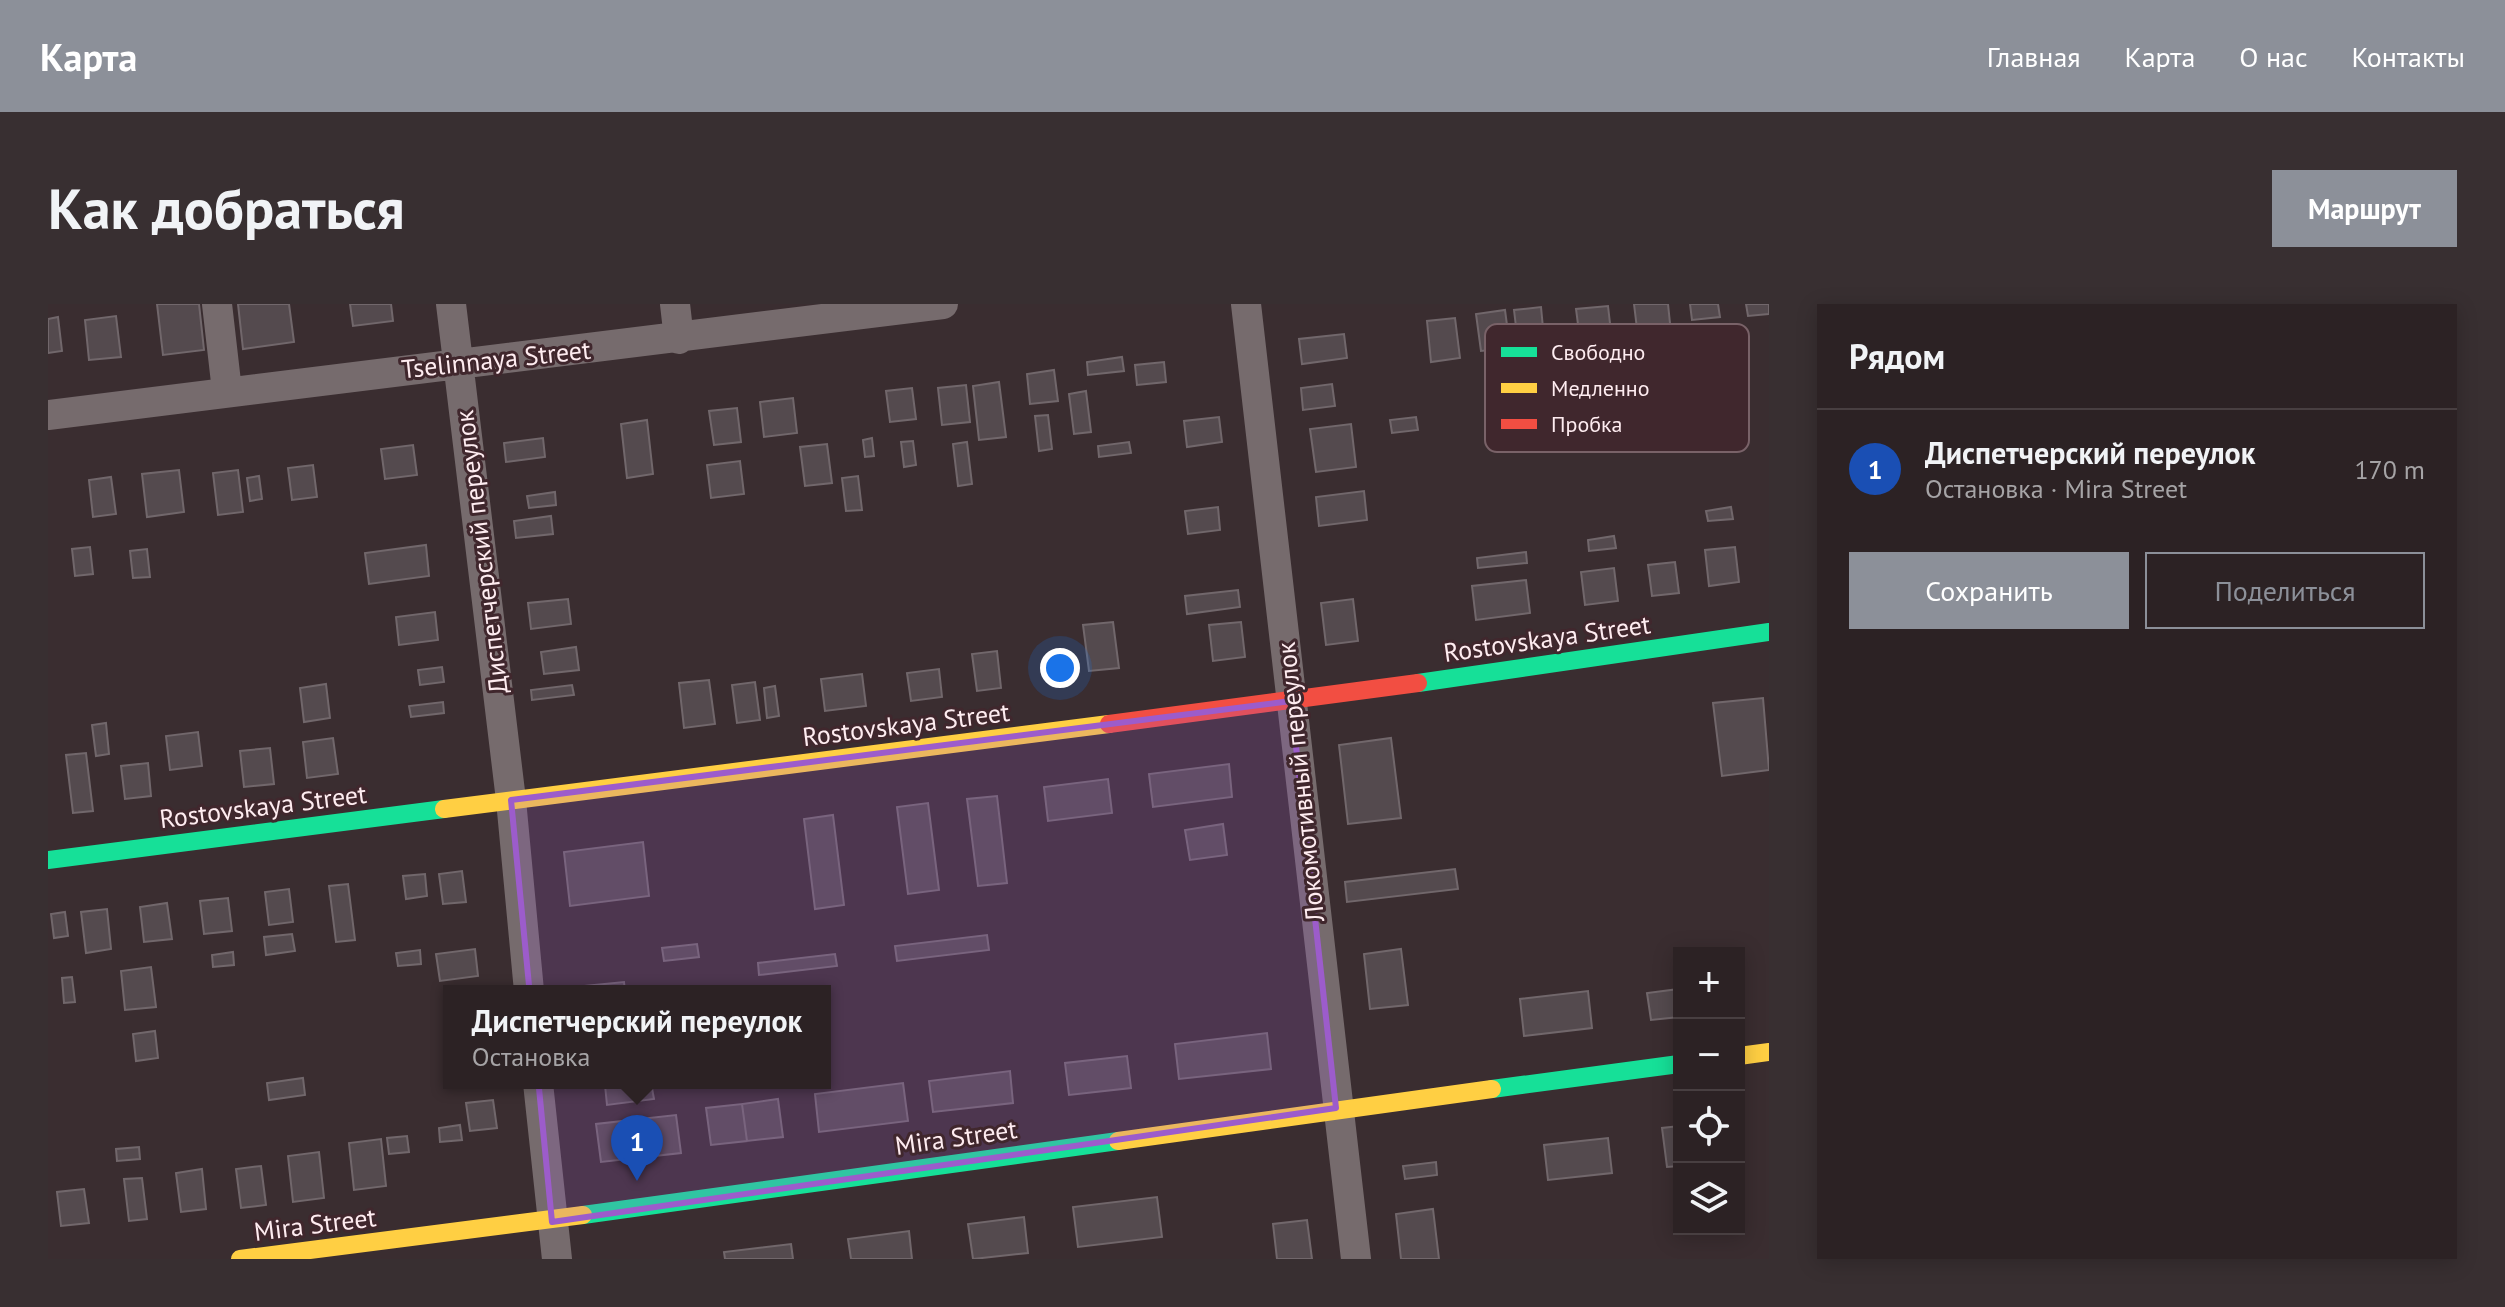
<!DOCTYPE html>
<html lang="ru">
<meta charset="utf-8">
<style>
body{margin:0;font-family:"PT Sans",sans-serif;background:#382f31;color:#f1f3f6}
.controls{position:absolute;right:24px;bottom:24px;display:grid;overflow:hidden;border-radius:0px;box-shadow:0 4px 20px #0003}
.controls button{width:72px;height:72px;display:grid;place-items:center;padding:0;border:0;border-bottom:2px solid #483f41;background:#2c2224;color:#f1f3f6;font:40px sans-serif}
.you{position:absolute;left:1012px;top:364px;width:28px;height:28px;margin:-20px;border:6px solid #fff;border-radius:50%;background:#1a73e8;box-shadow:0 0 0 12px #1a73e833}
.badge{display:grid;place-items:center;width:52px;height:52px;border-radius:50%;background:#8c9099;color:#fff;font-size:26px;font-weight:700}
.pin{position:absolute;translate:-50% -66px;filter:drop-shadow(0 2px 4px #0008)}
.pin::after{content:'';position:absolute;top:42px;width:28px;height:24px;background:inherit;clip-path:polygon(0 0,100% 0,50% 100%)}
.popup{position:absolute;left:395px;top:681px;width:388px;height:104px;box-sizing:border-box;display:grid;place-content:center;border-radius:0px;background:#2c2224;filter:drop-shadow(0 2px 6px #0005);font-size:26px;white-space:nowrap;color:#a6a4a6}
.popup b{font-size:30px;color:#f1f3f6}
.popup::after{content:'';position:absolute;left:50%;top:100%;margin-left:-16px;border:16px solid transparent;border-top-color:#2c2224}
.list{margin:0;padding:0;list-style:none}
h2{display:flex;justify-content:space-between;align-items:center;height:104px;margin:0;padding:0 32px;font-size:34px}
h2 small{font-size:26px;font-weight:400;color:#a6a4a6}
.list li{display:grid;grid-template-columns:52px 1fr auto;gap:24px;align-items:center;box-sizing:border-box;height:120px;padding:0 32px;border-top:2px solid #483f41}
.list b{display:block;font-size:30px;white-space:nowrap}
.list p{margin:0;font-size:26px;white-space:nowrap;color:#a6a4a6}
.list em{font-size:26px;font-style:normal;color:#a6a4a6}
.actions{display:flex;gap:16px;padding:24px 32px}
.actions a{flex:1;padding:18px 0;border:2px solid #8c9099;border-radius:0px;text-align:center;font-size:28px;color:#8c9099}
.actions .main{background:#8c9099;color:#fff}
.icon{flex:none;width:44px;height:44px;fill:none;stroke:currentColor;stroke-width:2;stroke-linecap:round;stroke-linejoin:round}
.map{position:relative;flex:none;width:1721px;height:955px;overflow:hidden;border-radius:0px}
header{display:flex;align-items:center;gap:48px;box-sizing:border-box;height:112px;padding:0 40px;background:#8c9099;color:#fff}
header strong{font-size:38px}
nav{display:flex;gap:44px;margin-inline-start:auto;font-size:28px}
.intro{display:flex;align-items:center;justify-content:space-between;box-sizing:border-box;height:192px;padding:0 48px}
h1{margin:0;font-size:56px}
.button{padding:20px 36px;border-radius:0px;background:#8c9099;color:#fff;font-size:28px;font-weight:700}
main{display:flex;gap:48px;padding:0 48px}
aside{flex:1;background:#2c2224;border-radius:0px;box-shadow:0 4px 20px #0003}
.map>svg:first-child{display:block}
</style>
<header>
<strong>Карта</strong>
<nav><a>Главная</a><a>Карта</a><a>О нас</a><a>Контакты</a></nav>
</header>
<div class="intro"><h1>Как добраться</h1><a class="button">Маршрут</a></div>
<main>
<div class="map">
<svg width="1721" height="955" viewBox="0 0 1721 955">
<rect width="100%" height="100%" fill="#3a2d30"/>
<!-- building -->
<path fill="#544a4e" stroke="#71676b" stroke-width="2" d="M109 0H151L156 46 115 51Z
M190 0H241L246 38 195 45Z
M302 0H343L345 17 305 22Z
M1586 0H1620L1623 29 1590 33Z
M1642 0H1670L1672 13 1644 16Z
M1698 0H1721V10L1700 12Z
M1560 2 1567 63 1536 67 1528 5Z
M1493 3 1497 45 1471 48 1466 6Z
M1457 6 1462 44 1433 47 1428 10Z
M68 12 73 53 41 56 37 16Z
M10 13 14 47 0 49V15Z
M1407 14 1412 54 1383 58 1379 17Z
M1296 30 1299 54 1254 60 1251 35Z
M1519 44 1522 66 1507 68 1505 45Z
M1646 45 1648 65 1634 66 1632 47Z
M1074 53 1076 67 1040 71 1039 58Z
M1116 58 1118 78 1089 81 1087 61Z
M1006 66 1010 97 982 100 979 70Z
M1466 70 1468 91 1455 93 1453 71Z
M951 78 958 133 931 136 925 82Z
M1284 80 1287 102 1255 106 1253 84Z
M918 81 922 118 894 121 890 84Z
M864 84 868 115 842 118 838 87Z
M1038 87 1043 128 1026 130 1021 90Z
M745 94 749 129 716 133 712 98Z
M689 104 693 138 666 141 661 107Z
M1000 111 1004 145 991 147 987 112Z
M1171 113 1174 138 1139 143 1136 117Z
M1368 113 1370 126 1344 129 1342 116Z
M599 116 605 170 579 174 573 120Z
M1303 120 1308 163 1268 168 1262 125Z
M495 134 497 153 458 158 456 139Z
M824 134 826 152 817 153 815 136Z
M865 137 868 161 856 163 853 138Z
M919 138 924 180 910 182 905 140Z
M1081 138 1083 149 1051 153 1050 142Z
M779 140 784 179 757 182 752 143Z
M365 141 369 171 337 175 333 145Z
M692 157 696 190 663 194 659 161Z
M265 161 269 193 244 196 240 164Z
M131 166 136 208 99 213 94 170Z
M190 166 195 208 170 211 165 169Z
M211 172 214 195 202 197 199 174Z
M810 172 814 206 798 207 794 174Z
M63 173 68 210 45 213 41 176Z
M1316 187 1319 216 1271 222 1268 193Z
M507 188 508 201 481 204 479 192Z
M1170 203 1172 226 1140 230 1137 207Z
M1683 203 1685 215 1660 217 1658 207Z
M503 212 505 230 468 234 466 217Z
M1566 232 1568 244 1541 247 1540 236Z
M378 241 381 272 321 280 317 249Z
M42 243 45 270 27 272 24 245Z
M1687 243 1691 278 1661 282 1657 246Z
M99 245 102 273 85 274 82 247Z
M1478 248 1479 259 1430 264 1429 254Z
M1627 258 1631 289 1604 292 1600 261Z
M1566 264 1570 297 1537 301 1533 268Z
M1478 276 1482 309 1428 316 1424 282Z
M1190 286 1192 303 1139 310 1137 292Z
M520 295 523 320 483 325 480 299Z
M1305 295 1310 337 1278 341 1273 299Z
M387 308 390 336 351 341 348 313Z
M1065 318 1071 364 1041 367 1035 321Z
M1193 318 1197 353 1165 357 1161 321Z
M528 343 531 366 496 370 493 348Z
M949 347 953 384 929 387 924 350Z
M394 363 396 378 372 381 370 366Z
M891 365 894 393 863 397 859 369Z
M814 370 818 402 777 407 773 375Z
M661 376 667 420 636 424 631 379Z
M707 378 712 416 689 419 684 381Z
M278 380 282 414 256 418 252 384Z
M524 381 526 391 484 396 483 386Z
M727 382 731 412 719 414 716 384Z
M1715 394 1721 466 1674 472 1665 399Z
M395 398 396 409 363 413 361 402Z
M58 419 61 450 48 452 44 421Z
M150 428 154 462 122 466 118 432Z
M285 434 290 470 259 474 255 438Z
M1343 434 1353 514 1300 520 1291 441Z
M222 444 226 480 196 483 192 447Z
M38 449 45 507 25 509 18 451Z
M100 459 103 492 77 495 73 462Z
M1181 460 1184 493 1105 503 1101 470Z
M1060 475 1064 509 1000 517 996 483Z
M949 492 959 579 930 582 919 495Z
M880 499 891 586 860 590 849 503Z
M785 511 796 601 767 605 756 515Z
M1175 520 1179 551 1142 556 1137 526Z
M595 538 601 592 522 602 516 548Z
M1407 565 1410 585 1299 598 1297 578Z
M414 567 418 598 395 600 391 570Z
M377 570 379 592 358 595 355 572Z
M300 580 307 636 288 638 281 582Z
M241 585 245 618 221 621 217 588Z
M180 594 184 627 156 630 152 597Z
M119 599 124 635 96 638 92 603Z
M59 605 63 645 38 649 33 608Z
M17 608 20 632 6 634 3 610Z
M244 630 247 647 218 651 216 633Z
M939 631 941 646 849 657 847 642Z
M649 640 651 653 616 657 614 644Z
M427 645 430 672 392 677 388 650Z
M1353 645 1360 701 1322 705 1316 650Z
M372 646 373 660 350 662 348 649Z
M185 648 186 661 165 663 164 651Z
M787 650 789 662 711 671 710 659Z
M103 663 108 703 77 706 73 667Z
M24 673 27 698 16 699 14 674Z
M576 678 577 687H528L527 683Z
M1631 685V713L1603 716 1599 689Z
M1540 687 1544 724 1476 732 1472 695Z
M107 727 110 754 88 757 85 730Z
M1219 729 1223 765 1131 775 1127 740Z
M1079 752 1083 784 1021 791 1017 759Z
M962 767 965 799 885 808 881 777Z
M255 774 257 791 221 796 219 779Z
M603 779 606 795 559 801 557 781Z
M855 779 860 817 771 828 767 790Z
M730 795 735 833 699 837 694 800Z
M445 796 449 824 422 827 418 799Z
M694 800 699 837 663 841 658 804Z
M628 811 633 849 553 858 548 820Z
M412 821 414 836 392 838 391 824Z
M1631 822V862L1619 863 1614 824Z
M359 832 361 848 341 850 339 834Z
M1560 834 1564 869 1500 876 1496 841Z
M333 835 338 882 306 886 301 839Z
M91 843 92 855 69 857 68 845Z
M271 848 276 894 245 898 240 852Z
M1388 858 1389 871 1357 875 1355 862Z
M213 862 218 901 193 904 188 865Z
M154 865 158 905 133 908 128 869Z
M94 874 99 915 81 917 76 875Z
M36 885 41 919 13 922 9 888Z
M1109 893 1114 933 1030 943 1025 903Z
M1385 905 1391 955H1353L1348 910Z
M976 913 980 949 925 955 920 920Z
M1259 916 1264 955H1229L1225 920Z
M861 927 864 955H803L800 935Z
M743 940 745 955H677L676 948Z"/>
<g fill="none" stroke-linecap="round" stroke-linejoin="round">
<!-- street -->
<path stroke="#766b6d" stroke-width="30" d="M169 0 179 87
M403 0 463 496 481 687
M627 0 631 35
M1198 0 1308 955
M0 111 895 0
M490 779 509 955"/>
<!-- fast -->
<path stroke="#16e098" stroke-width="18" d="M1370 379 1721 328
M0 556 396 505
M1444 785 1631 760
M535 911 1070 837"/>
<!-- slow -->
<path stroke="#ffcf43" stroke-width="18" d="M396 505 1061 420
M1691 752 1721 748
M1070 837 1444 785
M192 955 535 911"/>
<!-- jam -->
<path stroke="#f24e42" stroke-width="18" d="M1061 420 1370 379"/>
</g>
<!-- marked area -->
<path fill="#9c5ccb" fill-opacity="0.2" stroke="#9c5ccb" stroke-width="6" stroke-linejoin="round" d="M1243 397 1288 804 504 918 463 496Z"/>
<g text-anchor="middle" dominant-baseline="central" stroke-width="6" stroke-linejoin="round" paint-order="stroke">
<!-- street labels -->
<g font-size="26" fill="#feecf0" stroke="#40272d">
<text transform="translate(448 55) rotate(-6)">Tselinnaya Street</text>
<text transform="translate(433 248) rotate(-97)">Диспетчерский переулок</text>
<text transform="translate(1499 334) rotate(-8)">Rostovskaya Street</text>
<text transform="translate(858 420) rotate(-7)">Rostovskaya Street</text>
<text transform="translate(1252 478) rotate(-96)">Локомотивный переулок</text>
<text transform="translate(215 502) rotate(-7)">Rostovskaya Street</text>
<text transform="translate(908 833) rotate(-8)">Mira Street</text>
<text transform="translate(267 920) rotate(-7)">Mira Street</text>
</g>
</g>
<!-- legend -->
<rect x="1437" y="20" width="264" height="128" rx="12" fill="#40272d" stroke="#796268" stroke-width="2"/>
<rect x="1453" y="43" width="36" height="10" fill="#16e098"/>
<rect x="1453" y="79" width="36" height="10" fill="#ffcf43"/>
<rect x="1453" y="115" width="36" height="10" fill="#f24e42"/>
<g font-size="22" fill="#feecf0">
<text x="1503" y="56">Свободно</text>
<text x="1503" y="92">Медленно</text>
<text x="1503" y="128">Пробка</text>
</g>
</svg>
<div class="controls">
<button>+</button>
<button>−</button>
<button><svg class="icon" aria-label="locate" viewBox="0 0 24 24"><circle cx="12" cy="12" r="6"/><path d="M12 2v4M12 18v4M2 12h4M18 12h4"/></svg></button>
<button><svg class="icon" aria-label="layers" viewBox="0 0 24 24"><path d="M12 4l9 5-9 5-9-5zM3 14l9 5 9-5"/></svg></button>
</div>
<div class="you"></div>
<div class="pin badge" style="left:589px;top:877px;background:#1a4fb4">1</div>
<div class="popup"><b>Диспетчерский переулок</b>Остановка</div>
</div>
<aside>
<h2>Рядом<small></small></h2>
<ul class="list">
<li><span class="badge" style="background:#1a4fb4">1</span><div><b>Диспетчерский переулок</b><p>Остановка · Mira Street</p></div><em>170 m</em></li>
</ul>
<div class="actions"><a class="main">Сохранить</a><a>Поделиться</a></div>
</aside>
</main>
